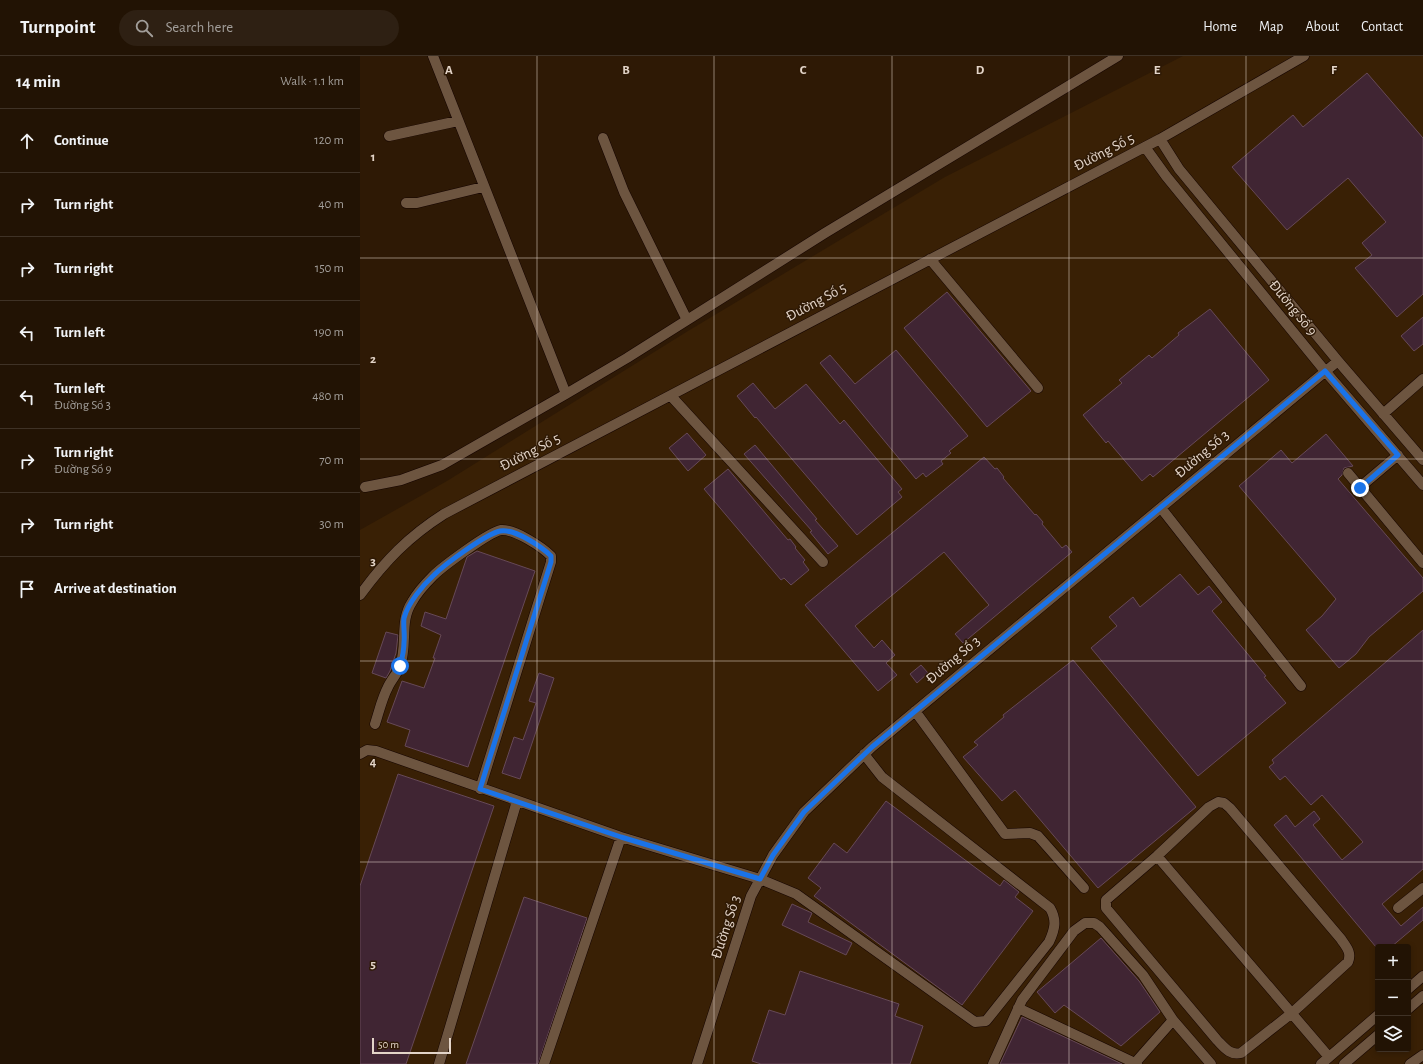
<!DOCTYPE html>
<meta charset="utf-8">
<style>
body{margin:0;font-family:"Alegreya Sans",sans-serif;background:#2e2013;color:#f1f3f6}
.controls{position:absolute;right:12px;bottom:12px;display:grid;overflow:hidden;border-radius:4px;box-shadow:0 2px 6px #0003}
.controls button{width:36px;height:36px;display:grid;place-items:center;padding:0;border:0;border-bottom:1px solid #3f3226;background:#221304;color:#f1f3f6;font:20px sans-serif}
.scale{position:absolute;left:12px;bottom:10px;width:79px;box-sizing:border-box;padding-left:4px;border:2px solid #e3d4c8;border-top:0;font-size:11px;line-height:14px;white-space:nowrap;color:#e3d4c8;-webkit-text-stroke:3px #2e1905;paint-order:stroke}
.stop{position:absolute;width:12px;height:12px;margin:-9px;border:3px solid #1a73e8;border-radius:50%;background:#fff}
.stop.end{background:#1a73e8;border-color:#fff;box-shadow:0 1px 4px #0008}
.list{margin:0;padding:0;list-style:none}
h2{display:flex;justify-content:space-between;align-items:center;height:52px;margin:0;padding:0 16px;font-size:17px}
h2 small{font-size:13px;font-weight:400;color:#a29e9a}
.list li{display:grid;grid-template-columns:26px 1fr auto;gap:12px;align-items:center;box-sizing:border-box;height:64px;padding:0 16px;border-top:1px solid #3f3226}
.list b{display:block;font-size:15px;white-space:nowrap}
.list p{margin:0;font-size:13px;white-space:nowrap;color:#a29e9a}
.list em{font-size:13px;font-style:normal;color:#a29e9a}
.icon{flex:none;width:22px;height:22px;fill:none;stroke:currentColor;stroke-width:2;stroke-linecap:round;stroke-linejoin:round}
.map{position:relative;flex:none;width:1063px;height:1008px;overflow:hidden}
header{display:flex;align-items:center;gap:24px;box-sizing:border-box;height:56px;padding:0 20px;background:#221304;border-bottom:1px solid #3f3226}
header strong{font-size:19px}
nav{display:flex;gap:22px;margin-inline-start:auto;font-size:14px}
.search{width:280px;height:36px;background:#2e2013;display:flex;align-items:center;gap:10px;box-sizing:border-box;padding:0 14px;border-radius:22px;color:#a29e9a;font-size:15px}
main{display:flex}
aside{flex:1;background:#221304}
.map>svg:first-child{display:block}
</style>
<header>
<strong>Turnpoint</strong>
<div class="search"><svg class="icon" aria-label="search" viewBox="0 0 24 24"><circle cx="10" cy="10" r="6"/><path d="M15 15l6 6"/></svg>Search here</div>
<nav><a>Home</a><a>Map</a><a>About</a><a>Contact</a></nav>
</header>
<main>
<aside>
<h2>14 min<small>Walk · 1.1 km</small></h2>
<ul class="list">
<li><svg class="icon" aria-label="ahead" viewBox="0 0 24 24"><path d="M12 20V5M6 11l6-6 6 6"/></svg><div><b>Continue</b></div><em>120 m</em></li>
<li><svg class="icon" aria-label="right" viewBox="0 0 24 24"><path d="M7 20v-9h11M14 6l5 5-5 5"/></svg><div><b>Turn right</b></div><em>40 m</em></li>
<li><svg class="icon" aria-label="right" viewBox="0 0 24 24"><path d="M7 20v-9h11M14 6l5 5-5 5"/></svg><div><b>Turn right</b></div><em>150 m</em></li>
<li><svg class="icon" aria-label="left" viewBox="0 0 24 24"><path d="M17 20v-9H6M10 6l-5 5 5 5"/></svg><div><b>Turn left</b></div><em>190 m</em></li>
<li><svg class="icon" aria-label="left" viewBox="0 0 24 24"><path d="M17 20v-9H6M10 6l-5 5 5 5"/></svg><div><b>Turn left</b><p>Đường Số 3</p></div><em>480 m</em></li>
<li><svg class="icon" aria-label="right" viewBox="0 0 24 24"><path d="M7 20v-9h11M14 6l5 5-5 5"/></svg><div><b>Turn right</b><p>Đường Số 9</p></div><em>70 m</em></li>
<li><svg class="icon" aria-label="right" viewBox="0 0 24 24"><path d="M7 20v-9h11M14 6l5 5-5 5"/></svg><div><b>Turn right</b></div><em>30 m</em></li>
<li><svg class="icon" aria-label="arrive" viewBox="0 0 24 24"><path d="M6 21V4h12l-3 4 3 4H6"/></svg><div><b>Arrive at destination</b></div></li>
</ul>
</aside>
<div class="map">
<svg width="1063" height="1008" viewBox="0 0 1063 1008">
<rect width="100%" height="100%" fill="#2e1905"/>
<!-- built -->
<path fill="#392005" fill-rule="evenodd" d="M823 0H1063V1008H0V474L87 425 328 275 585 121ZM1018 891H1048V993H1018Z"/>
<!-- building -->
<path fill="#402533" stroke="#664957" d="M1007 17 1063 82V238L1037 261 995 212 1012 199 1002 187 1026 166 988 122 927 174 872 111 933 59 943 71Z
M587 236 671 335 627 371 544 272Z
M850 253 909 324 793 421 790 418 782 425 748 385 746 387 723 359 762 327 759 324 789 299 792 302 819 279 818 277Z
M1063 261V288L1054 295 1041 280Z
M536 294 608 380 589 395 591 397 581 405 583 408 566 421 563 417 556 423 460 307 470 299 495 328Z
M393 327 415 353 446 328 480 368 484 364 542 433 538 436 542 441 497 479 396 361 395 362 377 340Z
M327 377 346 399 328 415 309 392Z
M966 378 993 410 984 412 982 419 978 423 1063 522V535L1009 581 996 598 979 612 946 574 962 560 976 543 879 430 921 394 932 407Z
M395 389 457 463 455 464 478 490 468 498 450 476 452 475 384 398Z
M624 401 635 413 637 412 644 421 643 422 675 459 676 458 683 466 682 468 702 492 706 489 712 496 603 587 595 578 629 549 584 496 495 570 514 592 522 584 535 599 526 607 537 619 518 635 445 549Z
M368 413 428 484 430 483 436 491 435 492 445 504 443 506 449 514 431 529 424 522 421 524 344 433Z
M117 495 175 515 108 711 45 690 50 674 27 666 42 625 64 632 75 602H73L81 579 61 570 65 556 86 563 107 501Z
M820 518 838 539 849 530 862 546 852 555 906 620 904 621 926 647 838 720 731 592 757 570 749 561 773 541 780 551Z
M1063 574V813L1022 848 1041 870 1063 851V864L1031 891H1016L914 769 926 759 935 771 954 755 960 763 953 769 982 804 1003 786 962 739 951 749 925 720 920 724 909 711 914 707 912 704Z
M26 576 38 579 36 597 30 615 26 622 12 617Z
M713 604 836 751 738 832 655 734 642 745 603 701 618 689 614 686 644 661 643 659Z
M561 609 568 617 557 627 550 618Z
M179 617 194 622 160 723 142 717 154 681 163 684 176 647 169 645Z
M38 718 134 750 46 1008H0V830Z
M526 745 640 830 644 824 659 836 655 841 673 855 602 949 454 840 461 832 448 822 474 787 487 797Z
M164 841 227 862 178 1008H106Z
M432 848 452 857 448 866 492 887 486 899 422 869Z
M741 882 779 925 800 956 761 990 704 949 695 957 677 936Z
M440 915 539 948 535 960 563 970 550 1008H401L392 1005 409 954 425 959Z
M662 961 762 1008H640Z"/>
<g fill="none" stroke-linecap="round" stroke-linejoin="round">
<defs>
<path id="minor" d="M73 0 206 338
M29 80 98 65
M243 82 264 136 327 264
M800 83 819 113 978 305 1063 404
M785 91 806 120 965 315 1063 429
M46 147H57L123 131
M570 203 678 332
M311 340 463 506
M1023 358 1063 323
M988 417 1063 507
M5 431 41 424 82 409 206 338 267 302 465 177 758 0
M999 432 1038 399
M801 452 941 630
M0 539C25 505 48 481 84 458L800 83 944 0
M555 655 645 778 670 777 678 780 724 832
M15 668C19 656 22 642 28 631 31 624 38 617 40 610 48 588 39 566 52 546 57 537 66 527 73 520 82 511 129 476 141 474 155 473 182 491 191 500V506L120 733
M0 698 7 694 16 695 261 781 400 823 436 838 615 966 626 965 689 886C695 873 697 864 690 852L522 721 504 698
M858 746 864 747 870 752 981 883C986 891 992 896 988 906L932 957 881 997C870 1000 864 991 857 984L746 852V844L797 800 849 751Z
M797 800 969 1001
M1038 852 1063 832
M1048 933 1063 920
M658 952 777 1008
M1048 953 1063 940
M775 1007 813 964
M79 1008 157 745
M184 1008 261 781
M337 1008 391 840 413 799 444 756 512 691 978 305
M633 1008 662 944 714 875 725 867H734L740 871 783 919 813 964 851 1008
M961 1008 1018 959
M984 1008 1018 979
M1050 1008 1063 999"/>
</defs>
<!-- minor casing -->
<use href="#minor" stroke="#150400" stroke-width="11"/>
<!-- minor -->
<use href="#minor" stroke="#6d5540" stroke-width="10"/>
</g>
<g fill="none" stroke-linecap="round" stroke-linejoin="round">
<!-- route -->
<path stroke="#1a73e8" stroke-width="5" d="M40 610C42 603 44 594 44 586 45 579 43 569 44 562 48 547 63 529 74 519 85 508 126 478 140 475 154 472 182 491 191 500V506L120 733 261 781 400 823 413 799 444 756 512 691 965 315 1038 399 1000 432"/>
</g>
<!-- grid -->
<path fill="none" stroke="#e3d4c8" stroke-width="1" stroke-opacity="0.55" d="M177 0V1008M354 0V1008M532 0V1008M709 0V1008M886 0V1008M0 202H1063M0 403H1063M0 605H1063M0 806H1063"/>
<g text-anchor="middle" dominant-baseline="central" stroke-width="3" stroke-linejoin="round" paint-order="stroke">
<!-- street labels -->
<g font-size="15" fill="#e3d4c8" stroke="#2e1905">
<text transform="translate(744 96) rotate(-27)">Đường Số 5</text>
<text transform="translate(456 246) rotate(-28)">Đường Số 5</text>
<text transform="translate(933 252) rotate(51)">Đường Số 9</text>
<text transform="translate(170 396) rotate(-27)">Đường Số 5</text>
<text transform="translate(842 398) rotate(-40)">Đường Số 3</text>
<text transform="translate(593 604) rotate(-40)">Đường Số 3</text>
<text transform="translate(366 871) rotate(-72)">Đường Số 3</text>
</g>
</g>
<g font-size="13" text-anchor="middle" font-weight="bold" fill="#e3d4c8" stroke="#2e1905" stroke-width="3" stroke-linejoin="round" paint-order="stroke">
<text x="89" y="18">A</text>
<text x="266" y="18">B</text>
<text x="443" y="18">C</text>
<text x="620" y="18">D</text>
<text x="797" y="18">E</text>
<text x="974" y="18">F</text>
<text x="13" y="105">1</text>
<text x="13" y="307">2</text>
<text x="13" y="509">3</text>
<text x="13" y="710">4</text>
<text x="13" y="912">5</text>
</g>
</svg>
<div class="controls">
<button>+</button>
<button>−</button>
<button><svg class="icon" aria-label="layers" viewBox="0 0 24 24"><path d="M12 4l9 5-9 5-9-5zM3 14l9 5 9-5"/></svg></button>
</div>
<div class="scale">50 m</div>
<div class="stop" style="left:40px;top:610px"></div>
<div class="stop end" style="left:1000px;top:432px"></div>
</div>
</main>
